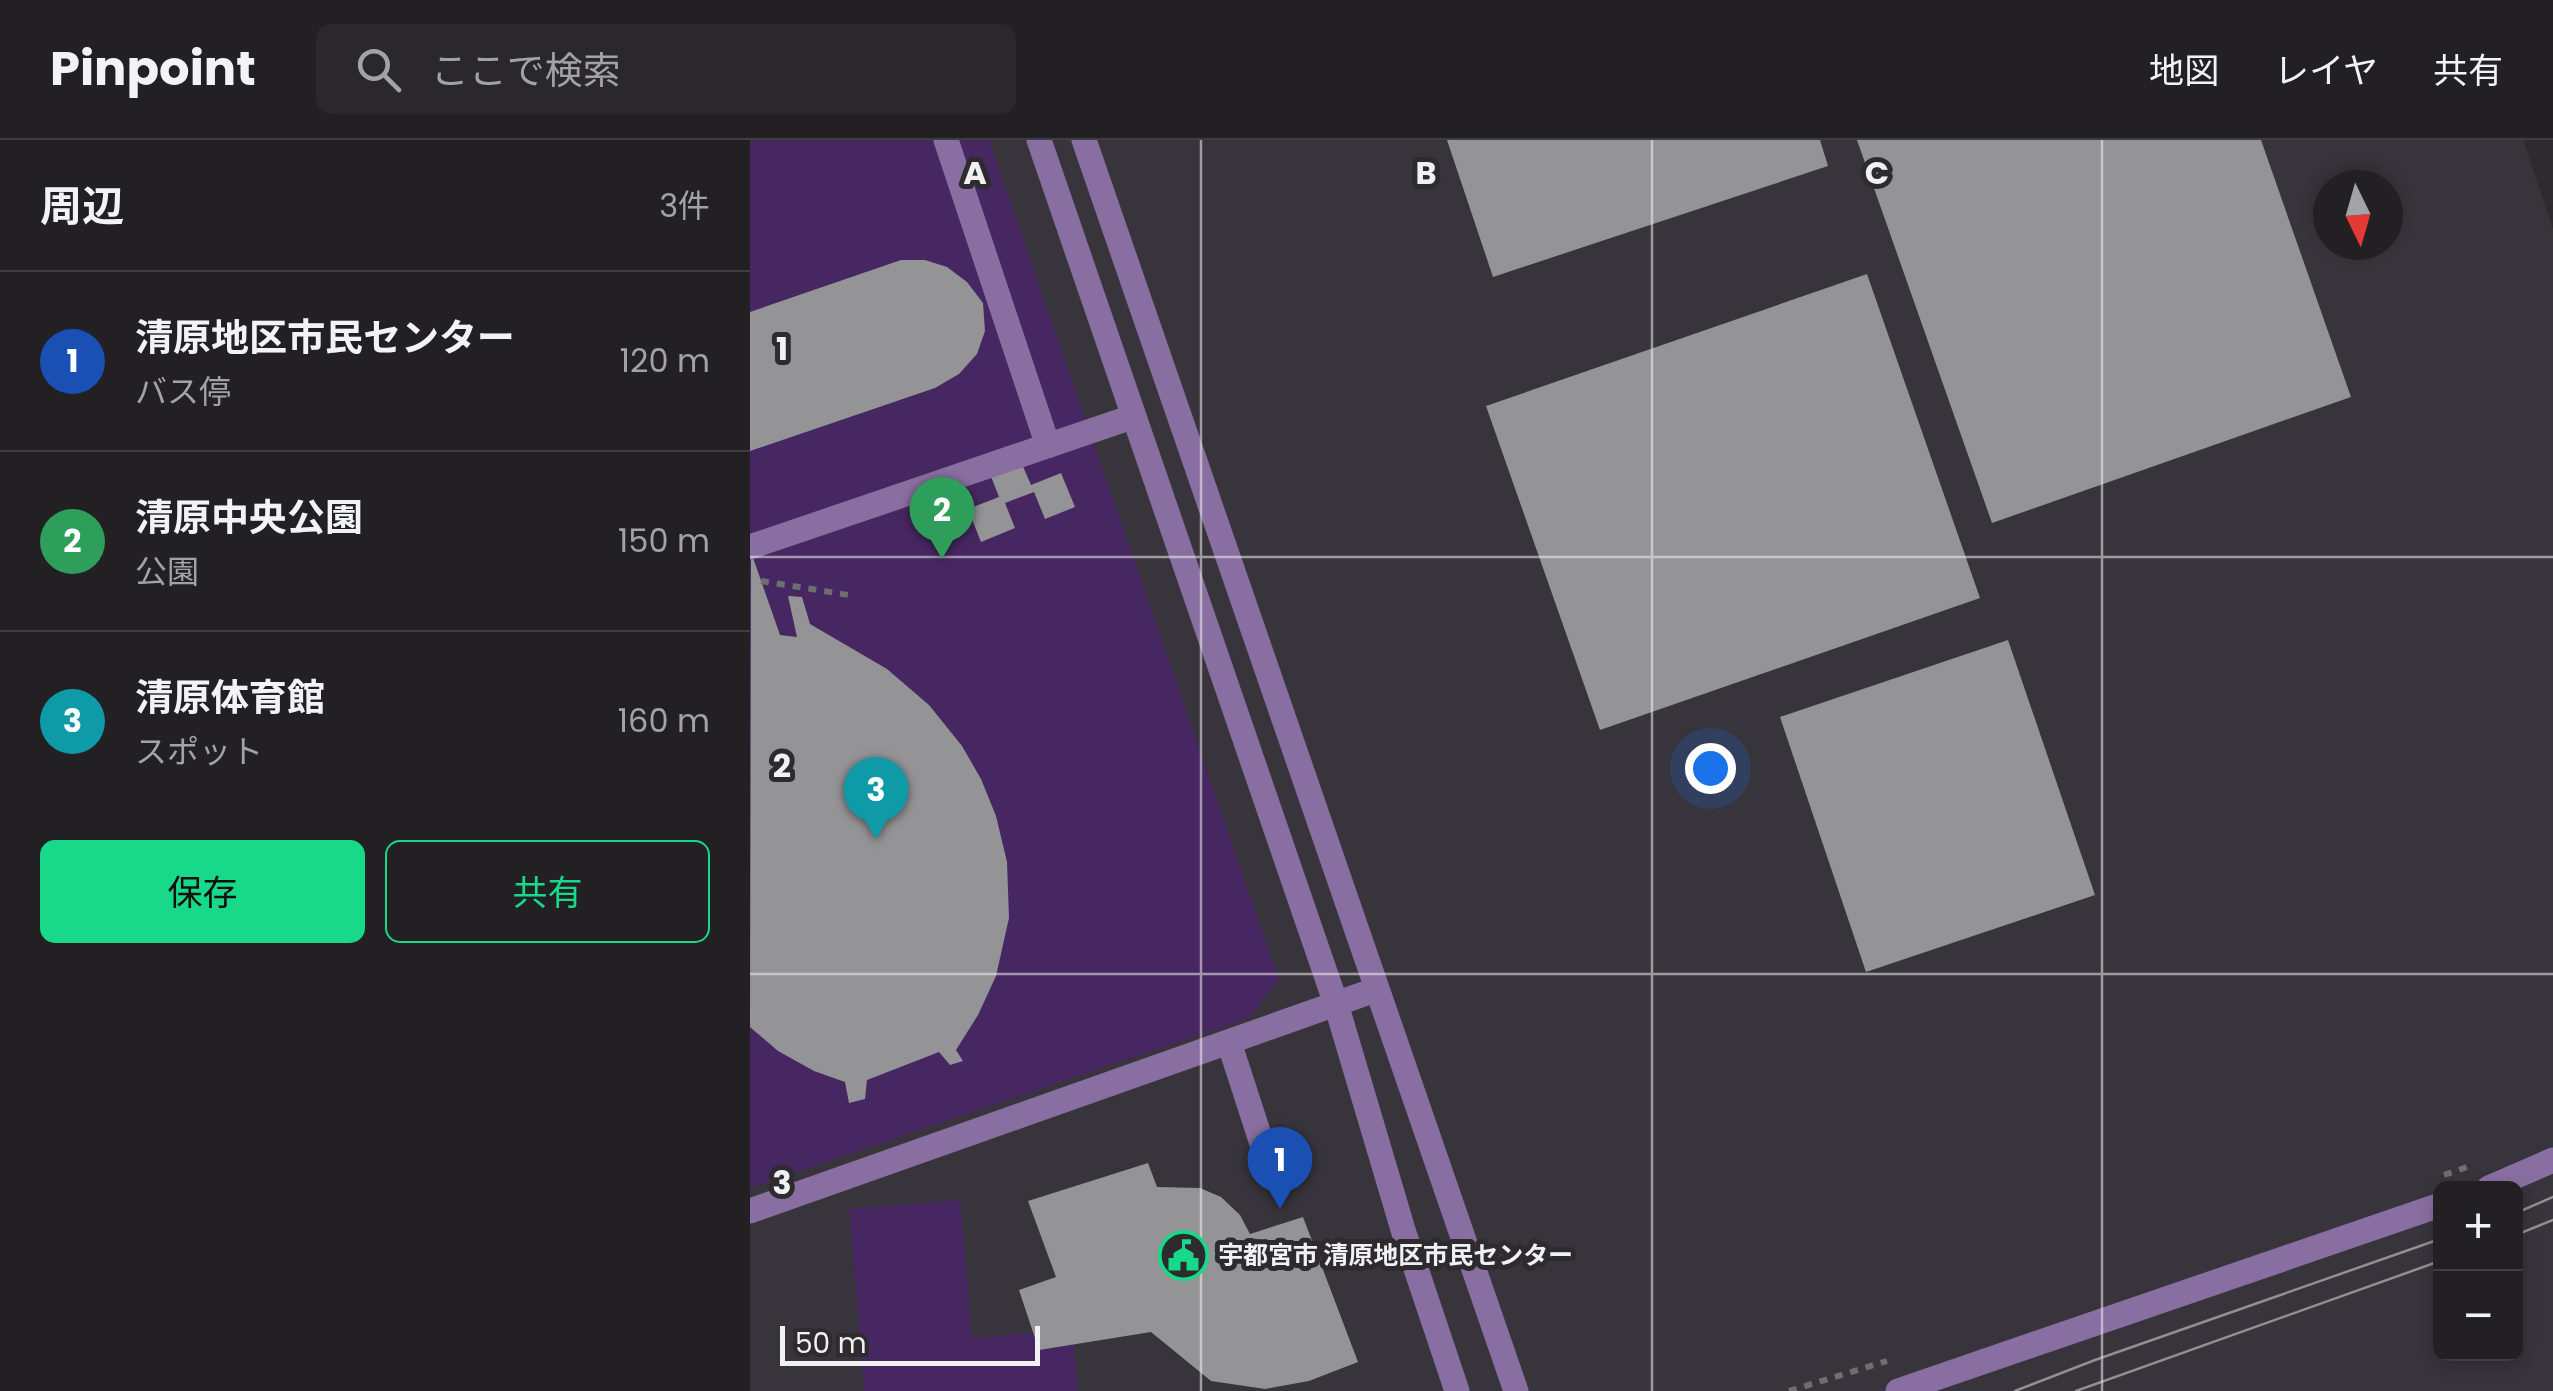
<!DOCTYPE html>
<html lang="ja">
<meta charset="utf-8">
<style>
body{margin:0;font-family:Poppins,"Noto Sans JP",sans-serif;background:#2a282a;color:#f1f3f6}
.controls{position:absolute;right:30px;bottom:30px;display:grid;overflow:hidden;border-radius:15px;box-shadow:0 5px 15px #0003}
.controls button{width:90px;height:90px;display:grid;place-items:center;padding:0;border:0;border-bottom:2px solid #3f3e40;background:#222022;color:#f1f3f6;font:50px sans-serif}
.compass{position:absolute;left:1563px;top:30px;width:90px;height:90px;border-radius:50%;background:#222022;box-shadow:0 5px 15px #0003;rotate:175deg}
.scale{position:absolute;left:30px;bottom:25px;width:260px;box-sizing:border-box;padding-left:10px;border:5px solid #f1f0f2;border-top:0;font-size:28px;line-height:35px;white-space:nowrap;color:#f1f0f2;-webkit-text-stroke:8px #2d2b2e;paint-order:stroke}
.you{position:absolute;left:960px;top:628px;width:35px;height:35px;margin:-25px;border:8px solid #fff;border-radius:50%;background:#1a73e8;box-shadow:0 0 0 15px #1a73e833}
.badge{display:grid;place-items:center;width:65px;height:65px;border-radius:50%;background:#18d989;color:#fff;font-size:32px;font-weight:700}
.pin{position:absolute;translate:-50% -82px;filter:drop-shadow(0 2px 5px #0008)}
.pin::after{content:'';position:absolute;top:52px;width:35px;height:30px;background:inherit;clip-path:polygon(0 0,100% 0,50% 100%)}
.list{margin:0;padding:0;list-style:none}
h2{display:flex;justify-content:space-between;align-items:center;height:130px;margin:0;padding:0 40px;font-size:42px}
h2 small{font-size:32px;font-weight:400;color:#a2a3a5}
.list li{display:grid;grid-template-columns:65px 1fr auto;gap:30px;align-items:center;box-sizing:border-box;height:180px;padding:0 40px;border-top:2px solid #3f3e40}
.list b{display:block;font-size:38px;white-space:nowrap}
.list p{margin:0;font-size:32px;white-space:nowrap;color:#a2a3a5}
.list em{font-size:32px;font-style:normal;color:#a2a3a5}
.actions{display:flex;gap:20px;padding:30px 40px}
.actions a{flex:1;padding:22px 0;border:2px solid #18d989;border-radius:15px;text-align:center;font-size:35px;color:#18d989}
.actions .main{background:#18d989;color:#111}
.icon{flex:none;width:55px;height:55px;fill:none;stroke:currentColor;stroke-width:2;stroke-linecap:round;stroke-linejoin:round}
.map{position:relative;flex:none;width:1803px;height:1251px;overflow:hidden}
header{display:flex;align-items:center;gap:60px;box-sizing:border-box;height:140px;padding:0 50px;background:#222022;border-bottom:2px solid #3f3e40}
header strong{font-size:48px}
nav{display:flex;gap:55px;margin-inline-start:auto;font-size:35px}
.search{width:700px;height:90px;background:#2a282a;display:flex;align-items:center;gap:25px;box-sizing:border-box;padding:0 35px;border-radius:15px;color:#a2a3a5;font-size:38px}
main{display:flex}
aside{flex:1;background:#222022}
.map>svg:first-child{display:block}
</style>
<header>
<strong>Pinpoint</strong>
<div class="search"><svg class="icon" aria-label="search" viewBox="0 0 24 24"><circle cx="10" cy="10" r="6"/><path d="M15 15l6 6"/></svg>ここで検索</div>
<nav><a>地図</a><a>レイヤ</a><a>共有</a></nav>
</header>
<main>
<aside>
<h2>周辺<small>3件</small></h2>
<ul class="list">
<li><span class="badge" style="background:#1a4fb4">1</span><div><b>清原地区市民センター</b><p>バス停</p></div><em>120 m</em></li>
<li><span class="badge" style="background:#2e9e5b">2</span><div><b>清原中央公園</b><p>公園</p></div><em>150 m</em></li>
<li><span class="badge" style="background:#0f9aa8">3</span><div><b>清原体育館</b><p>スポット</p></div><em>160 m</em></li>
</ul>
<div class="actions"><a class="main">保存</a><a>共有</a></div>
</aside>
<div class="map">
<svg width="1803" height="1251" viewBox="0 0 1803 1251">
<rect width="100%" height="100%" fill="#2d2b2e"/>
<!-- built -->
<path fill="#38343c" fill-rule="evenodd" d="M0 0H1773L1803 89V1251H0ZM1578 45H1638V105H1578ZM1690 1048H1766V1214H1690Z"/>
<!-- green -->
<path fill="#472761" d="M0 0H239L529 839 499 878 0 1048Z
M210 1060 222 1198 323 1189 328 1251H114L99 1069Z"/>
<!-- building -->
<path fill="#949395" d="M697 0H1070L1078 26 743 137Z
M1107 0H1511L1601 257 1242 383Z
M151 120H175L197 127 217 142 233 163 235 191 227 214 209 234 185 248 0 311V172Z
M1117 134 1230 458 850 590 736 266Z
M271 322 281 345 311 333 325 367 295 379 284 352 255 363 265 388 231 402 218 369 249 357 240 334Z
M1 412 30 495 47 497 38 456 52 457 60 484 137 529 179 565 212 606 231 639 246 676 257 722 259 778 246 836 228 875 206 910 213 921 200 925 189 912 117 940 115 959 99 963 95 942 64 931 28 911 0 887Z
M1258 500 1345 755 1116 832 1030 577Z
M398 1023 407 1047 450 1048 471 1057 490 1075 500 1094 553 1077 608 1222 559 1241 515 1249 461 1241 401 1192 289 1210 269 1150 306 1137 278 1061Z"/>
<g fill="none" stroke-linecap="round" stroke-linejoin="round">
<!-- path -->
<path stroke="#6e6d6f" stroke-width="6" stroke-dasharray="8 8" stroke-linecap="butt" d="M11 441 105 456
M1694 1035 1720 1026
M1039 1251 1137 1221"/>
<!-- minor -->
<path stroke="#896fa1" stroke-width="25" d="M196 0 298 306
M289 0 586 864 654 1093 707 1251
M334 0 766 1251
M0 407 382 277
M479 902 523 1038
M1739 1048 1803 1020
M0 1071 625 850
M1148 1251 1690 1065"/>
<!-- tram -->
<path stroke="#918f92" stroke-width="2.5" d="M1766 1073 1803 1057
M1766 1095 1803 1080
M1265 1251 1345 1220 1690 1099
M1326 1251 1690 1121"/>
</g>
<!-- grid -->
<path fill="none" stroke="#f1f0f2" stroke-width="2.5" stroke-opacity="0.55" d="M451 0V1251M902 0V1251M1352 0V1251M0 417H1803M0 834H1803"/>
<!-- icons -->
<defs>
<symbol id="civic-ring" viewBox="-11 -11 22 22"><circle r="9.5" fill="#2d2b2e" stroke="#18d989" stroke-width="1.5"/><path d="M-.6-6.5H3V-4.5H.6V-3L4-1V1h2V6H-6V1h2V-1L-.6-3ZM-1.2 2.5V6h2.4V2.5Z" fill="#18d989"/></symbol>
</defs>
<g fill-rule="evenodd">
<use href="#civic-ring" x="406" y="1088" width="55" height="55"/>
</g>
<g text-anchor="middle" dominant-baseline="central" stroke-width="10" stroke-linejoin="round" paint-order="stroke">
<!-- poi labels -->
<g font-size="25" font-weight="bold" fill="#f1f0f2" stroke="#2d2b2e" text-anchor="start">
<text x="468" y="1115">宇都宮市 清原地区市民センター</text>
</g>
</g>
<g font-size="32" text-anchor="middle" font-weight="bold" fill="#f1f0f2" stroke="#2d2b2e" stroke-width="10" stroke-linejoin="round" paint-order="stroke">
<text x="225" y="44">A</text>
<text x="676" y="44">B</text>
<text x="1127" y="44">C</text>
<text x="32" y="220">1</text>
<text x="32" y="637">2</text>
<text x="32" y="1054">3</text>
</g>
</svg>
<div class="controls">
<button>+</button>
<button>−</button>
</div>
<svg class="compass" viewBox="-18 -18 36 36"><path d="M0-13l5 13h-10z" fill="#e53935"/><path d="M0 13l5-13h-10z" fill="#a2a3a5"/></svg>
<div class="scale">50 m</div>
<div class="you"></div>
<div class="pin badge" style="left:530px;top:1069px;background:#1a4fb4">1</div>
<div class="pin badge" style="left:192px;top:419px;background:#2e9e5b">2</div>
<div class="pin badge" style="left:126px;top:699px;background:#0f9aa8">3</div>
</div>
</main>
